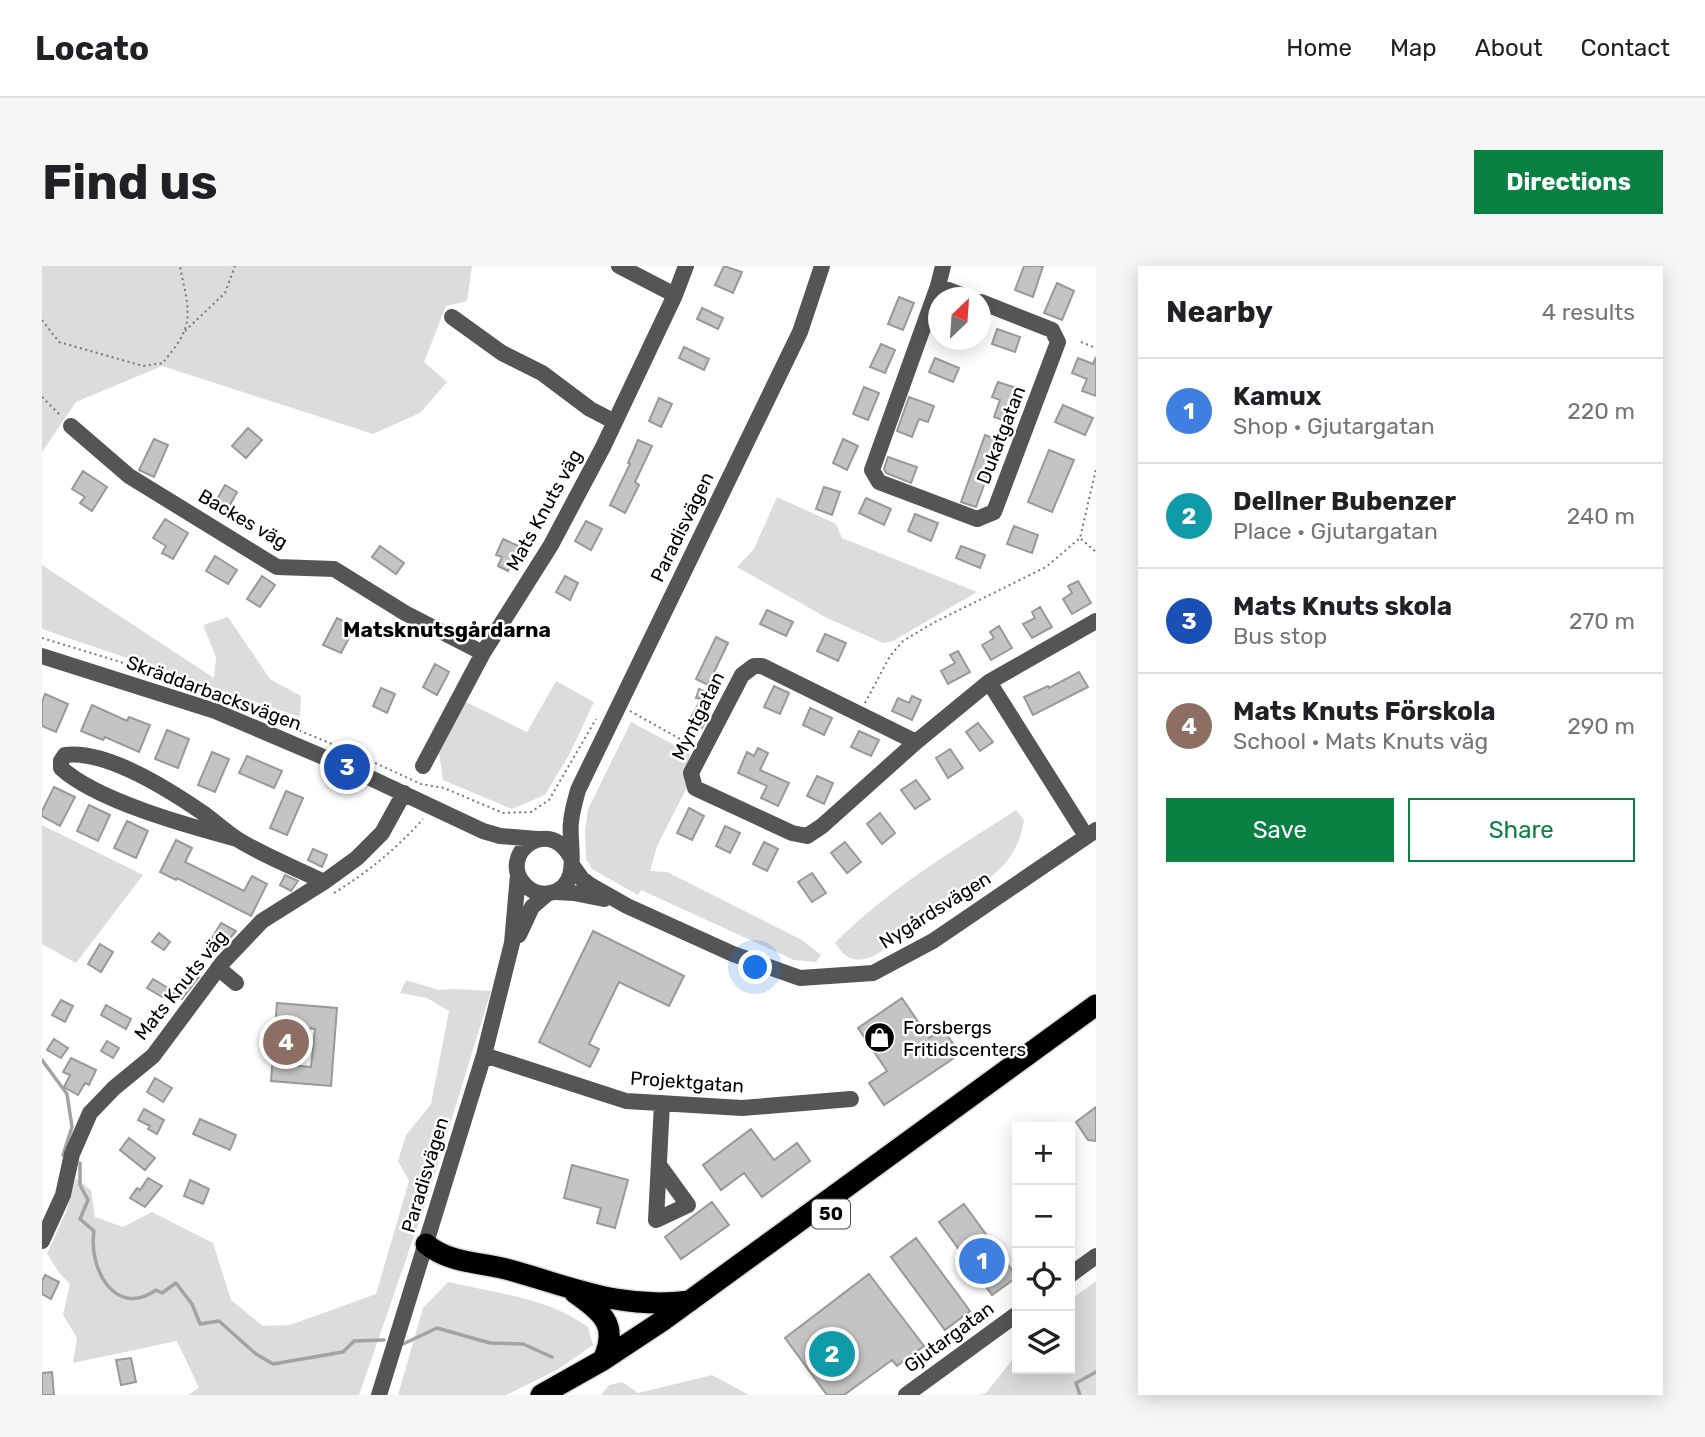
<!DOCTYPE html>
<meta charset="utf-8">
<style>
body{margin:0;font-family:Rubik,sans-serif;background:#f6f6f6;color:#202124}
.controls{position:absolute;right:21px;bottom:21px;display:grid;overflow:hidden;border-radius:0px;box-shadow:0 4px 18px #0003}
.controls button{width:63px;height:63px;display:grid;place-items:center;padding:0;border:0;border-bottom:2px solid #e0e0e0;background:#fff;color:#202124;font:35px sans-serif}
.compass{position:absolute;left:886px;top:21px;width:63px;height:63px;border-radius:50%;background:#fff;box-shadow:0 4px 18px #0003;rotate:25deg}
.you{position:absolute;left:714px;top:702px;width:24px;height:24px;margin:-18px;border:5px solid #fff;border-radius:50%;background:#1a73e8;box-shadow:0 0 0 10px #1a73e833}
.badge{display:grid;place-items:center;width:46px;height:46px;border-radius:50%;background:#0b8043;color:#fff;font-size:23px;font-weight:700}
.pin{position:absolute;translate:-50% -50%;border:4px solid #fff;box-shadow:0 2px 7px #0006}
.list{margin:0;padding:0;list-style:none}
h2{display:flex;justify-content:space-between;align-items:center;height:91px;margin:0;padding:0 28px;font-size:30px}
h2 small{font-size:23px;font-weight:400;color:#757577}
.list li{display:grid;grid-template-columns:46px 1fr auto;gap:21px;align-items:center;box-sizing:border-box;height:105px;padding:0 28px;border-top:2px solid #e0e0e0}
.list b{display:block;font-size:26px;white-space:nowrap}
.list p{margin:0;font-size:23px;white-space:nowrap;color:#757577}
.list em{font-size:23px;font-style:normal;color:#757577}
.actions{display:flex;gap:14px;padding:21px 28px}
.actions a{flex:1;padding:16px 0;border:2px solid #0b8043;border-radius:0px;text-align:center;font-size:24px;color:#0b8043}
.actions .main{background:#0b8043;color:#fff}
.icon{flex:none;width:38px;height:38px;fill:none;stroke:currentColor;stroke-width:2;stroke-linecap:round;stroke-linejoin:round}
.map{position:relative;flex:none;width:1054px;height:1129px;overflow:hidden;border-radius:0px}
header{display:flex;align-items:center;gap:42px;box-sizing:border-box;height:98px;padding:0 35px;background:#fff;border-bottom:2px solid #e0e0e0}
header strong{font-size:33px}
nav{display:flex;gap:38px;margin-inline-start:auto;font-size:24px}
.intro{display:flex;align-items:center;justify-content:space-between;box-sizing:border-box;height:168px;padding:0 42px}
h1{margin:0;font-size:49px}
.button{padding:18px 32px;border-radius:0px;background:#0b8043;color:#fff;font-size:24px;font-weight:700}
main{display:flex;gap:42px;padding:0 42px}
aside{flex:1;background:#fff;border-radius:0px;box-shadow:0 4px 18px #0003}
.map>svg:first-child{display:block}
</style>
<header>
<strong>Locato</strong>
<nav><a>Home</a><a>Map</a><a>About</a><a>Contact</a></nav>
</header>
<div class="intro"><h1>Find us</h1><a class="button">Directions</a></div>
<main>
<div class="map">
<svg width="1054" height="1129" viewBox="0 0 1054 1129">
<rect width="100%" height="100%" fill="#fff"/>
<!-- green -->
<path fill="#dcdcdc" d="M0 0H430L425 35 404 40 382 96 405 116 378 147 331 168 120 100 34 136 0 186Z
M735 231 794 258 800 272 935 326 851 375 841 377 785 352 695 301 712 283Z
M0 299 172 412 174 391 161 359 186 351 228 413 259 430 258 451 0 363Z
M514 415 552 436 528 487 503 529 470 543 401 514 397 487 422 435 485 466Z
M589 456 649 488 647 492 646 519 615 580 608 605 625 606 760 674 779 689 774 696 752 694 599 624 596 629 550 603 544 593 543 565 546 543Z
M974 544 982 554C975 602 941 617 904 640L899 638C872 647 839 704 808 692 802 690 797 682 793 677 846 623 911 585 974 544Z
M0 559 101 609 34 697 0 678Z
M364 714 397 724 412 723 449 725 387 927 317 1129H146L157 1122 135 1075 31 1097 35 1072 21 1049 28 1018 18 1008 5 988 24 946 34 912 49 924 53 951 81 961 110 946 171 977 189 1034 221 1060 248 1059 334 1028 367 915 356 895 364 869 389 838 407 745 385 732 358 727Z
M1054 1015V1129H937L944 1127 975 1088V1103H1028V1034Z
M406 1016C454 1027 506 1032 546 1061L551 1079 515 1104 464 1129H356L381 1042Z
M670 1109 707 1129H559L567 1119 580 1116 596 1127Z"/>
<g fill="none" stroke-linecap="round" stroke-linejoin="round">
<!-- stream -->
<path stroke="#a3a3a3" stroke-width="3.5" d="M0 794 25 828 30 861 21 889
M38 897V919L46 934 38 953 52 965C46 1002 73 1053 114 1024L120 1027 134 1017 150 1038 158 1058 177 1055 214 1088 231 1098 301 1086 312 1075 342 1074
M361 1078 395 1062 448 1077 481 1078 510 1091
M1038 1129 1034 1117 1054 1106"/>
</g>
<!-- building -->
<path fill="#c4c4c4" stroke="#999" stroke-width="2" fill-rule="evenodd" d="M682 0 700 6 691 27 673 19Z
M982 0H1001L991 31 973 24Z
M1015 17 1032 25 1020 54 1002 47Z
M857 31 872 37 861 64 846 58Z
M660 42 681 52 676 63 655 53Z
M955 63 978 71 973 86 950 78Z
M839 78 853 84 843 107 828 101Z
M642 81 667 93 662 104 637 92Z
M1054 91V130L1040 125 1045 113 1030 107 1036 92 1051 98Z
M893 92 917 102 911 116 887 106Z
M956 116 977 123 966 156 952 151 958 134 950 131Z
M822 121 837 127 826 154 811 148Z
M867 131 892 140 886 156 877 153 870 171 855 165Z
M617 132 630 138 619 161 607 155Z
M1021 139 1051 152 1043 169 1013 156Z
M206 162 220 174 204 192 190 180Z
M943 169 958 175 934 241 919 236Z
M112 173 126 179 112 211 97 204Z
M801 173 816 180 805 204 791 197Z
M596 174 610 180 593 216 597 219 583 247 568 239 588 198 586 197Z
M1007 184 1032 194 1010 246 986 236Z
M846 191 875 201 869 217 844 207 842 203Z
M41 205 65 221 50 245 38 237 43 231 30 223Z
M183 219 195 226 183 248 170 242Z
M782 221 798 226 790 249 774 243Z
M824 232 849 243 842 259 817 247Z
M873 248 896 257 889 275 866 265Z
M123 253 146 267 131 293 120 287 124 280 111 272Z
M544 255 560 263 549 284 533 275Z
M972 260 996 269 990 287 965 278Z
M461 273 483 283 476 298 470 295 466 305 456 300 460 291 454 289Z
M338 280 362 297 354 308 330 291Z
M919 280 943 289 938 302 914 292Z
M173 290 195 304 186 318 164 305Z
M220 310 233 319 218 341 205 333Z
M523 310 536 317 528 334 514 326Z
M1036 315 1049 337 1030 348 1021 333 1030 327 1026 320Z
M998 341 1010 361 990 372 981 358 993 352 990 346Z
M725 344 751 356 744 370 718 358Z
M295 352 313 361 299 387 281 379Z
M957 360 970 382 949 394 940 379 952 372 948 366Z
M783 368 804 377 796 395 775 385Z
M674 371 686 377 666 419 654 413Z
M916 385 928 406 906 418 899 405 913 397 908 389Z
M393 398 407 406 395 429 381 421Z
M1037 406 1046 421 991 449 982 431 1006 420 1007 422Z
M732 420 747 427 738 448 722 441Z
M339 422 353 428 345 447 331 440Z
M657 423 671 429 663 449 666 450 660 462 647 455 659 433 654 432Z
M3 428 26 438 14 466 0 460V436Z
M870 430 879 434 870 454 850 445 856 432 867 437Z
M50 439 85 455 87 451 108 459 97 486 63 471 61 474 39 465Z
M768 442 790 452 782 469 761 459Z
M936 457 951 476 938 485 924 466Z
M125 464 147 473 136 502 113 493Z
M817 465 837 474 829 490 809 481Z
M716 482 726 487 718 504 747 517 736 540 719 532 725 520 696 507 705 486 712 490Z
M908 483 921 502 906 512 894 492Z
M170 486 187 493 173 526 156 519Z
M205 490 240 505 232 522 197 507Z
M775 510 791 517 782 538 765 530Z
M874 514 888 533 873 543 859 524Z
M12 521 33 531 18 560 0 550V545Z
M244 525 261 532 245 569 228 562Z
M47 539 68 549 56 575 35 565Z
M647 542 662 550 650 574 635 567Z
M838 547 853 567 840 578 825 558Z
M85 555 106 565 94 592 72 582Z
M683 560 698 567 688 587 674 580Z
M134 574 150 582 143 596 202 625 210 610 225 618 209 650 135 612 134 614 118 606Z
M722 576 736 583 725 605 711 598Z
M803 576 819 596 805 607 789 587Z
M271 583 285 589 280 601 266 594Z
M770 607 784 627 770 636 756 616Z
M243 609 256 615 249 625 238 619Z
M179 657 194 665 177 685 166 679Z
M551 665 642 710 627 740 577 716 547 778 557 783 548 801 497 776Z
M117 667 128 676 122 684 110 676Z
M58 678 71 686 59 706 46 698Z
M146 704 157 711 140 733 131 727Z
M111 713 126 722 120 731 105 722Z
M860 732 887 772 901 763 918 788 842 839 827 817 845 805 816 762Z
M19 734 31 740 23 756 10 749Z
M235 737 295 742 289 820 229 815ZM252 761 273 763 269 801 248 799Z
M64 739 89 753 84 763 59 749Z
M12 773 26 782 19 792 5 784Z
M65 775 77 782 71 792 59 785Z
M29 792 54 804 47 819 43 817 36 829 22 821 28 809 21 806Z
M113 812 130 822 121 836 105 826Z
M1054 841V875L1046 874 1034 856Z
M102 843 122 854 115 868 106 863 108 860 96 854Z
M158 853 194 869 188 884 151 868Z
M709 863 732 894 755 877 768 895 720 931 702 907 679 924 661 899Z
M87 872 113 892 103 904 78 884Z
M530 899 586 914 573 962 555 957 559 942 522 932Z
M106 912 120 920 103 941 88 932 95 922 98 924Z
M148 914 167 923 161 938 142 930Z
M670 936 687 959 639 993 623 971Z
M922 938 975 1011 950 1029 897 956Z
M874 972 928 1045 903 1064 849 991Z
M827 1008 882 1080 855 1100 850 1094 802 1129H785L743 1072Z
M3 1009 17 1016 9 1033 0 1028V1015Z
M89 1092 94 1116 79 1119 74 1094Z
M10 1106 12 1129H0V1107Z"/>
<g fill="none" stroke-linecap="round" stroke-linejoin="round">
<defs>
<path id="highway" d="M384 978C407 997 436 996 464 1003 531 1021 577 1044 648 1035
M533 1027C561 1047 577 1059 561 1094
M499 1129 561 1094 620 1055 1054 739"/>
</defs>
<!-- highway casing -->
<use href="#highway" stroke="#dbdbdb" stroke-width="24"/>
<!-- path -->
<path stroke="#777" stroke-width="2" stroke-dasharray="2 3.5" stroke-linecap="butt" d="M0 54 17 76 101 100 121 97C128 87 138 77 142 65 151 46 141 20 138 0
M143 65 183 27 193 0
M1039 76 1054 82
M0 131 19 150
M1039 273 1054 286
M0 372 98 402 176 431
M181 433 307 485 379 518 402 522 461 547 489 546 507 534 554 453
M823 437 848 390 861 375 891 357 1004 301 1038 272 1054 203
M588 445 647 478
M292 627C326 606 354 583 381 553"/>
<!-- minor -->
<path stroke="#555" stroke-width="16" d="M577 0 633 29
M901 0 896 20 830 204 837 216 935 253 952 246 1016 76 1010 64 939 36
M896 20 927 32
M410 51 460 87 500 107 548 143 573 156
M29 160 87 210 235 301 292 303 363 347 441 387
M0 390 173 445 305 501 441 565 458 570 495 573
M947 416 1044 570
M874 476 780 560 765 570 750 567 653 522 649 507 700 409 712 400H720L874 476 947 416 1054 355
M381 500 441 387 509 279 561 181 633 29 644 0
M195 573C147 560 55 535 19 502V495L23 489C65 484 126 523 161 547 172 555 183 565 195 573 222 590 254 602 282 616
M528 590C505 549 455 590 483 619 490 626 499 629 508 627 541 621 526 579 529 556 530 545 533 535 536 524L758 66 780 0
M530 599 540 613 548 619 585 640 691 688 758 712 831 707 891 675 1054 564
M514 626 532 627 562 633
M477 669 490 641 505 628
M176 702 194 717
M442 789 584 835 700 842 809 833
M617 899 646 939 614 954 620 837
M0 975 21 929 30 888 48 847 72 822 111 790 181 696 220 655 282 616 315 592 340 567 362 527
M1028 1009 1054 990
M337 1129 442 789 470 677 476 609
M864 1129 975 1048"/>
<!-- highway -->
<use href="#highway" stroke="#000" stroke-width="21"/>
</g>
<!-- icons -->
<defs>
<symbol id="shop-disc" viewBox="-11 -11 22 22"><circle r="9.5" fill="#000" stroke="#fff"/><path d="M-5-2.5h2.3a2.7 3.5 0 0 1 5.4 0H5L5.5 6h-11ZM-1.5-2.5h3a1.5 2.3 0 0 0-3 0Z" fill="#fff"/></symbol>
</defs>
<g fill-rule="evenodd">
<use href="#shop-disc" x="820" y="754" width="35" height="35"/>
</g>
<g text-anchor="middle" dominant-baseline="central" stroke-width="5" stroke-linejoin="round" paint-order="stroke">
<!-- shield labels -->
<rect fill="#fff" stroke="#4c4c4c" stroke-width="2" x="770" y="933.5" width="38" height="29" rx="5"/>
<g font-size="18" font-weight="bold" fill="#000">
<text x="789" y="948">50</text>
</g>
<!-- street labels -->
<g font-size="19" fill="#000" stroke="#fff">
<text transform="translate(959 169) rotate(-69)">Dukatgatan</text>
<text transform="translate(502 244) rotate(-61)">Mats Knuts väg</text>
<text transform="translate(201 253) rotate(30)">Backes väg</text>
<text transform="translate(640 261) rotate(-64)">Paradisvägen</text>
<text transform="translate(172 427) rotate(20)">Skräddarbacksvägen</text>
<text transform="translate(656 450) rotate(-64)">Myntgatan</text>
<text transform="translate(893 644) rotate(-32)">Nygårdsvägen</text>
<text transform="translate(139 719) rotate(-51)">Mats Knuts väg</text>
<text transform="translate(645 816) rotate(4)">Projektgatan</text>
<text transform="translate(383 909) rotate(-73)">Paradisvägen</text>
<text transform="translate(907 1071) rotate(-36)">Gjutargatan</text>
</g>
<!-- poi labels -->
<g font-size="19" fill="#000" stroke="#fff" text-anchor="start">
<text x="861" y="761">Forsbergs<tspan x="861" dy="22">Fritidscenters</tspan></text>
</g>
<!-- neighbourhood labels -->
<g font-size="21" font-weight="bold" fill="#000" stroke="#fff">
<text x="405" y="363">Matsknutsgårdarna</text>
</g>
</g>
</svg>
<div class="controls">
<button>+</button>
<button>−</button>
<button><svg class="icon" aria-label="locate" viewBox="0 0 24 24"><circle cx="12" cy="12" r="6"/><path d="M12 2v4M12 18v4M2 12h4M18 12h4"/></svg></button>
<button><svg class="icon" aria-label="layers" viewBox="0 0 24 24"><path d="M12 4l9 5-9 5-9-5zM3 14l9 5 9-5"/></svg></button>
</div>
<svg class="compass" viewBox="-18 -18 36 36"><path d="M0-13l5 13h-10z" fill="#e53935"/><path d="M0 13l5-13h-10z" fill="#757577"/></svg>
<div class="you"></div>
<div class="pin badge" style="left:940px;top:995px;background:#3f7fe0">1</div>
<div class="pin badge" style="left:790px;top:1088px;background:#0f9aa8">2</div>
<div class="pin badge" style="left:305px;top:501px;background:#1a4fb4">3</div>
<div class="pin badge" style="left:244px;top:776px;background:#8d6e63">4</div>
</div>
<aside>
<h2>Nearby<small>4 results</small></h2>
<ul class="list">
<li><span class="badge" style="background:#3f7fe0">1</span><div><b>Kamux</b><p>Shop · Gjutargatan</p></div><em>220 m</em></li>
<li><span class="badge" style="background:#0f9aa8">2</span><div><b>Dellner Bubenzer</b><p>Place · Gjutargatan</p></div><em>240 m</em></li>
<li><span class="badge" style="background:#1a4fb4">3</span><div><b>Mats Knuts skola</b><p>Bus stop</p></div><em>270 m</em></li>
<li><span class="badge" style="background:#8d6e63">4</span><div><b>Mats Knuts Förskola</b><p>School · Mats Knuts väg</p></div><em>290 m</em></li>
</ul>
<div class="actions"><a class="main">Save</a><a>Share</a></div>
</aside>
</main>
